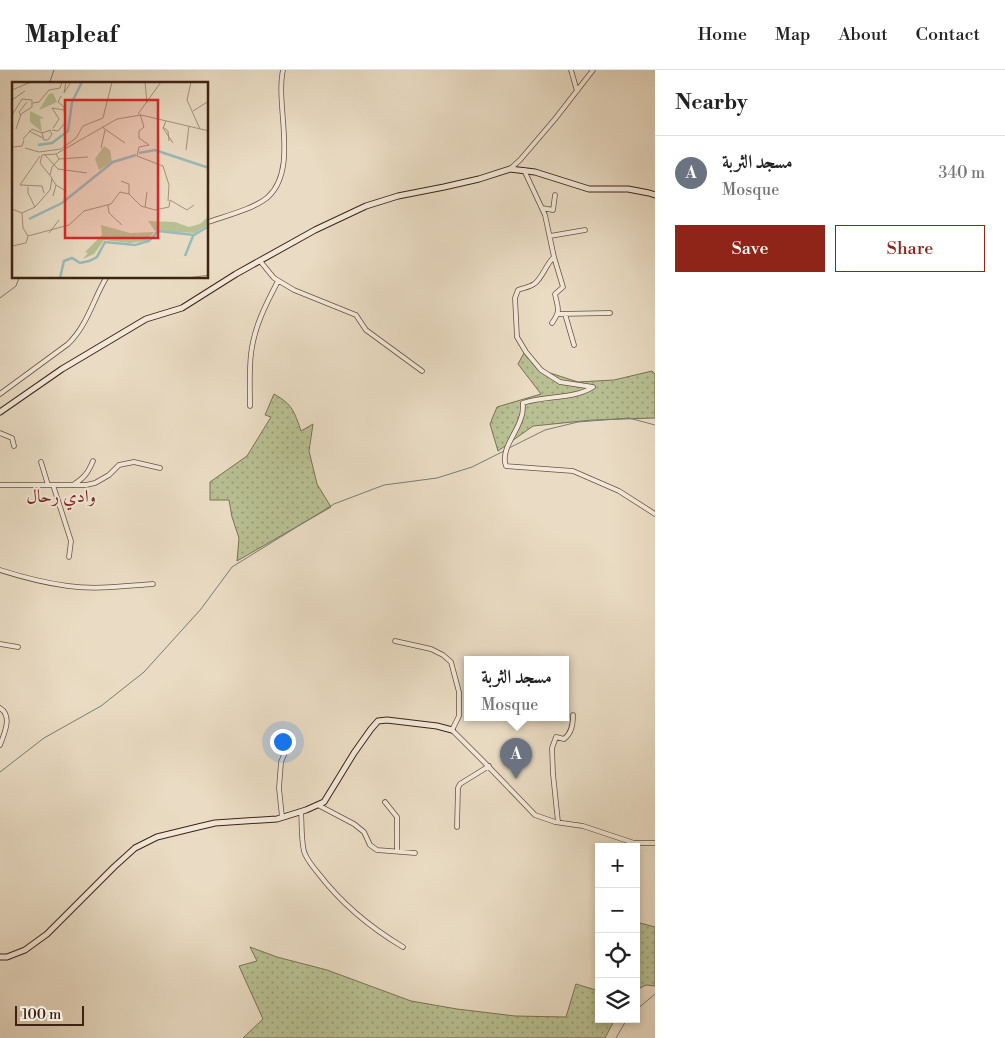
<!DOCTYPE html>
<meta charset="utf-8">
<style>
body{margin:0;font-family:"Libre Bodoni",Amiri,serif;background:#f2f2f2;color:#222}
.controls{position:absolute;right:15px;bottom:15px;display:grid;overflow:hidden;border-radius:0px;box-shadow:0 2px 8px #0003}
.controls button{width:45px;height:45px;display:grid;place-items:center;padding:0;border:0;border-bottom:1px solid #e0e0e0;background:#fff;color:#222;font:25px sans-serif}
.scale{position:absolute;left:15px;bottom:12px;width:69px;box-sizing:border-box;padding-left:5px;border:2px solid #3e2314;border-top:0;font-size:14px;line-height:18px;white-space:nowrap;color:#3e2314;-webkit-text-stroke:4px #f1e8d9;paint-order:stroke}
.you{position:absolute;left:282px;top:671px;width:18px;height:18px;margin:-12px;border:4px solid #fff;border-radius:50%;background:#1a73e8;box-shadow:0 0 0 8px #1a73e833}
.badge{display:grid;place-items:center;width:32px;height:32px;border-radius:50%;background:#8f2418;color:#fff;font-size:16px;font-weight:700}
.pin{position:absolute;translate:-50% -41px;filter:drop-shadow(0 1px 2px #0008)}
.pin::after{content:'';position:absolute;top:26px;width:18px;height:15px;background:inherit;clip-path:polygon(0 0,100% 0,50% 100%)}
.popup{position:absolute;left:464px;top:586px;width:105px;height:65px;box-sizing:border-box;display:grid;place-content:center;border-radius:0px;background:#fff;filter:drop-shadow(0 1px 4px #0005);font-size:16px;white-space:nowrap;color:#767676}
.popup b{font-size:19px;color:#222}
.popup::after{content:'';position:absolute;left:50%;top:100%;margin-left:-10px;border:10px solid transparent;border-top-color:#fff}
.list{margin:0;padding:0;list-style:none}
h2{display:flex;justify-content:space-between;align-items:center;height:65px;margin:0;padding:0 20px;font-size:21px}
h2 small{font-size:16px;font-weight:400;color:#767676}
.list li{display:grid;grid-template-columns:32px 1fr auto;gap:15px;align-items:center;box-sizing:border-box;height:75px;padding:0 20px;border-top:1px solid #e0e0e0}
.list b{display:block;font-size:19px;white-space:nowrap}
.list p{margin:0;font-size:16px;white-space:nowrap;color:#767676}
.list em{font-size:16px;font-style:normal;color:#767676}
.actions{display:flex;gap:10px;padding:15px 20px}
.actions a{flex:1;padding:11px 0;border:1px solid #8f2418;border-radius:0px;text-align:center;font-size:18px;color:#8f2418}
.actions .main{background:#8f2418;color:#fff}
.icon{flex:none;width:28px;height:28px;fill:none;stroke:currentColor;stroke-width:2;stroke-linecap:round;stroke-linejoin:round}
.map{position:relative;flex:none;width:655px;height:968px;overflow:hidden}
header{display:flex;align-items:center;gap:30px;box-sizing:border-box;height:70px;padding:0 25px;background:#fff;border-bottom:1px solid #e0e0e0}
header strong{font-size:24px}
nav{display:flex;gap:28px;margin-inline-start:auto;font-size:18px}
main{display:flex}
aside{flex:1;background:#fff}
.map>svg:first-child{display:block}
</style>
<header>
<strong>Mapleaf</strong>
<nav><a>Home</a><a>Map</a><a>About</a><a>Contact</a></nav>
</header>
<main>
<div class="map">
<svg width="655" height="968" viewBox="0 0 655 968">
<defs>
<pattern id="grass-dots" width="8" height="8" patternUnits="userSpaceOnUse" patternTransform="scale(1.25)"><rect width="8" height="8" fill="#b8c093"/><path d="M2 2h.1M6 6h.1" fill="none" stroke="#979c77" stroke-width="1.8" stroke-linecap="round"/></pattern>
</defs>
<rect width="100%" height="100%" fill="#eadcc4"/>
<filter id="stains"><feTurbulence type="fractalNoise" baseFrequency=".004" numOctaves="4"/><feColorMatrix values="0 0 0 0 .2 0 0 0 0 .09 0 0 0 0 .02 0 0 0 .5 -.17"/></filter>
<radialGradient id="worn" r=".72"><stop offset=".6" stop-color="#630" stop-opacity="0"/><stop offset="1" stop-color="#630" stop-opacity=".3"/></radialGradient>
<!-- grass -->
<path fill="url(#grass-dots)" stroke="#7b7254" d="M524 283 547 302 578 312 614 310 652 301 655 304V348L592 350 533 356 498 381 490 354 497 337 541 324 518 294Z
M274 324C293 335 294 341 301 361L313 354 309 381 317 414 331 437 237 491 239 468 232 447 229 430H210V412L247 386 271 347 265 345Z
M636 852 655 857V916L646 915 636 920Z
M250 877 277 887 327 900 411 931 457 939 515 946 566 947 576 914 599 921V949H615L605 968H243L263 949 239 896 257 891Z"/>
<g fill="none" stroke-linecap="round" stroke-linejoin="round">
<!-- stream -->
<path stroke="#757e78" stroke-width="1" d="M49 14 54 0
M0 228 16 216 19 208
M509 378 545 360 578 352 629 348 655 355
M0 702 44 668 101 636 144 602 201 539 232 497 334 434 384 415 437 408 472 397 506 380
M636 940 655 924
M616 968 627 949"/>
<defs>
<path id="street" d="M571 0 577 21
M510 99 520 90 555 49 593 0
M524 100 545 145 554 187C546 194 542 209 534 214 530 217 523 218 518 220L515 228 517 267 526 282 541 300 560 312 593 317C572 330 545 325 523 333 523 338 523 344 521 348 517 363 500 380 506 396L573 401 619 421 655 444
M542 138 553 140 555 125
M208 152C225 146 254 139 268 127 299 98 275 37 283 0
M550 166 585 160
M260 191 274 208 294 220 356 245 366 260 422 301
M558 244 610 243
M565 244 574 275
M552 253C561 240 558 239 555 224L563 217 554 187
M0 324 68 274C87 256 93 230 106 208
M250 336C250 319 249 301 251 284 254 257 266 234 278 211
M0 363 12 368 14 376
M41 392 48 415
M0 415H86L95 413 109 405 119 395 134 392 160 398
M53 415 71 471 69 487
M73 415C84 408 88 403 93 391
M0 500C22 507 45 513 68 516 96 520 125 516 153 514
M395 571 431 579 443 585 451 592 459 622V646L452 660 485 693 535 745 555 752 583 756 634 773H655
M0 574 18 577
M0 638C13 646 4 664 0 675
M385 732 397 747V781
M318 735 354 754 364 762 370 775 377 780 415 783
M301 742C302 752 301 776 305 784 308 791 313 797 318 803 341 833 371 858 403 877
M282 747 279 718 281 692 291 668
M558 752 553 704 552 678 556 667 564 669C572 663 573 654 573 645
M457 757 458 718 460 714 489 696"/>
<path id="secondary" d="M0 342 62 299 146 249 182 238 236 204 315 160 366 136 398 126 444 117 479 109 510 99 535 102 589 119H628L649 123 655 125
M0 887H7L25 880 47 864 114 797 135 778 157 767 198 757 215 753 277 749 306 740 324 732 354 683 371 659 378 651 387 650 437 656 452 660"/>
</defs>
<!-- street casing -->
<use href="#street" stroke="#695140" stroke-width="5.5"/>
<!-- secondary casing -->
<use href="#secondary" stroke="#3e2314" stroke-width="7"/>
<!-- street -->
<use href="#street" stroke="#f1e8d9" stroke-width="4"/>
<!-- secondary -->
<use href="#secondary" stroke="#f1e8d9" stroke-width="5"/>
</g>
<g text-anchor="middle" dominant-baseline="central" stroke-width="4" stroke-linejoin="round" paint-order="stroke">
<!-- quarter labels -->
<g font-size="18" fill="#7a1f14" stroke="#f1e8d9">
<text x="61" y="426">وادي رحال</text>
</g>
</g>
<!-- overview -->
<g transform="translate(12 12)">
<rect width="196" height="196" fill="#eadcc4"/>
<path d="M41 11 45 20 27 28 37 12ZM18 29 32 36 28 37 30 50 18 40ZM92 64 98 68 100 80 87 88 83 77ZM197 134 196 143 183 151 143 149 136 139 163 140 177 145 188 142ZM89 143 118 151 142 150 135 159 118 161 92 158 82 172 71 177 76 171 73 170 90 153Z" fill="#b8c093"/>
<path fill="none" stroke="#99baba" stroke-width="2.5" d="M26 63 40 61 56 49 60 20 70 0M127 71 143 68 197 86M17 137 50 121 101 80 124 73M173 174 181 154M48 196 52 179 60 176 68 181 77 179 85 175 93 160 123 163 137 159 146 149 182 153 197 144"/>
<path fill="none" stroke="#a5927e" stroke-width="1" d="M54 0 52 11 59 0M133 0 135 21M179 0 175 18 188 47M0 8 19 0M0 18 13 9M21 21 27 20 37 8 48 6 50 0M181 29 197 19M126 32 149 0M128 32 132 45 127 49V56L137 63 127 65 125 74 151 84 157 103 156 119M0 33 10 17 20 18V25L9 32 4 47M9 34 7 30 15 20M154 39 151 46 161 61M90 45 113 61M151 45 156 49 157 59M41 46 47 37 40 26 52 28M40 48 46 49 53 41 52 25 46 20 49 14M17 49 31 56M30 51 32 58H36L40 52 38 49M11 57 20 47 30 51 39 48M1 65 10 64 12 58M13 66 27 70 49 67 64 56 71 44 91 36 100 0M89 66 93 48M174 68 177 44M32 72 46 87 75 91M44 72 47 77 76 75M28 74 8 103 30 104 32 111M38 93 40 85 47 77M40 97 44 103 41 114M109 99 117 102V112M44 103 54 109 52 118M16 105V111L23 125M96 123 97 131 110 143M133 125 135 110M0 127 10 131 23 125 38 108 40 96 28 81 30 73 44 72 105 37 129 33 197 49M10 131 11 146 16 154M37 151 47 138M16 154 57 143 72 129 99 122 108 110 117 112 129 124 143 128 157 125 158 118 175 128 182 123M0 164 14 161 16 154M176 196 197 193"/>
<path fill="#d62828" fill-opacity="0.15" stroke="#d62828" stroke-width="2.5" d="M53 18H146V156H53Z"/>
<rect width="196" height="196" fill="none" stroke="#3e2314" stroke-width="2.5"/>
</g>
<rect width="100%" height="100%" filter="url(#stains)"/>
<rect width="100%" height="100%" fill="url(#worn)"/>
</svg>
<div class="controls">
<button>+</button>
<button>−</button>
<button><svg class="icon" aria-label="locate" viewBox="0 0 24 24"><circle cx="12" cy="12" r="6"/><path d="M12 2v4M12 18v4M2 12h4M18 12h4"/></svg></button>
<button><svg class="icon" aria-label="layers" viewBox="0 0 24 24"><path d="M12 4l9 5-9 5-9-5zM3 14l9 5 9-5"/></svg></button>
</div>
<div class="scale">100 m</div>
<div class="you"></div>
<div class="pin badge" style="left:516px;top:709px;background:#6b7280">A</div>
<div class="popup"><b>مسجد الثربة</b>Mosque</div>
</div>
<aside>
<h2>Nearby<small></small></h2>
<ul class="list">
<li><span class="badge" style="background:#6b7280">A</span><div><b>مسجد الثربة</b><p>Mosque</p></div><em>340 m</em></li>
</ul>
<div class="actions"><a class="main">Save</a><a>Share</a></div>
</aside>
</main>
